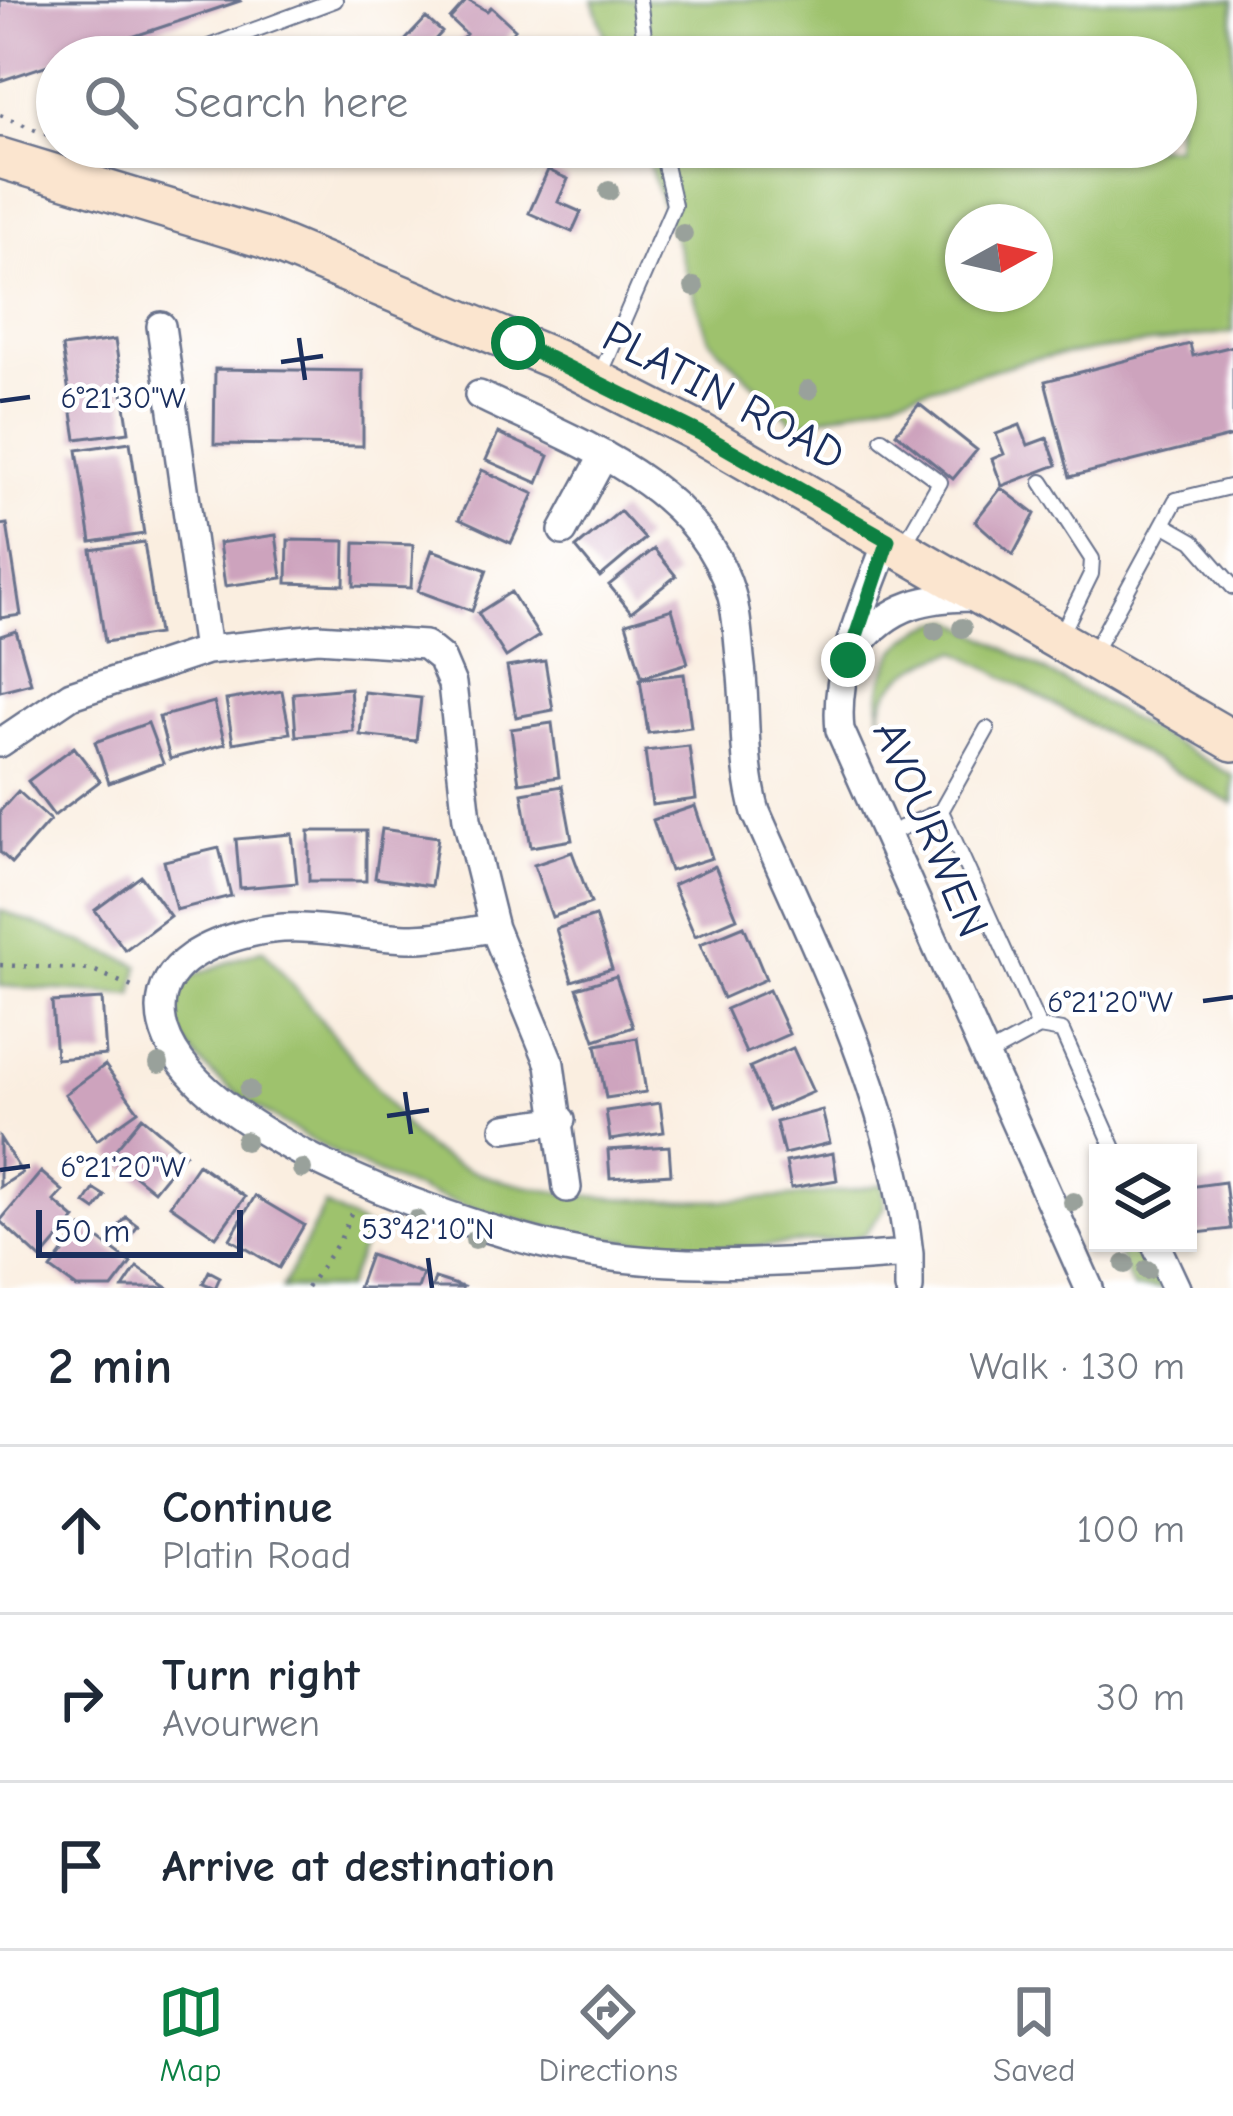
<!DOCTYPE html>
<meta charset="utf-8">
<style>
body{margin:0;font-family:"Comic Neue",sans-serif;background:#f6f6f7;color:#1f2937}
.controls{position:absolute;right:36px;bottom:36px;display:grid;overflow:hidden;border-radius:0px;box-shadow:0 3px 9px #0004}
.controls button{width:108px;height:108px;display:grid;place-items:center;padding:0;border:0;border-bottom:3px solid #e0e1e3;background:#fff;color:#1f2937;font:60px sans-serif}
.compass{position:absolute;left:945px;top:204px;width:108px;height:108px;border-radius:50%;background:#fff;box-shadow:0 3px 9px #0004;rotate:82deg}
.scale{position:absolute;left:36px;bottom:30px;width:207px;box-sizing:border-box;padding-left:12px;border:6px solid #1b2f5e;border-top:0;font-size:33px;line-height:42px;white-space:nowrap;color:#1b2f5e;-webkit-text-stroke:9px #fff;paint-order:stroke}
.stop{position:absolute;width:36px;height:36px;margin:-27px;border:9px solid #0b8043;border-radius:50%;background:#fff}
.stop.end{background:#0b8043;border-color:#fff;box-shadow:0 3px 12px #0008}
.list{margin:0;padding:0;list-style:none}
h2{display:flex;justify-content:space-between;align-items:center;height:156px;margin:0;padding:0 48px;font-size:51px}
h2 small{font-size:39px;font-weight:400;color:#747a83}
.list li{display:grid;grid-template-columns:78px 1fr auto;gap:36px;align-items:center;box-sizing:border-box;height:168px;padding:0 48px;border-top:3px solid #e0e1e3}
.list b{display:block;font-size:45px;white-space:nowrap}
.list p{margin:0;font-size:39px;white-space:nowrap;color:#747a83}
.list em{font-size:39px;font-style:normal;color:#747a83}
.icon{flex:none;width:66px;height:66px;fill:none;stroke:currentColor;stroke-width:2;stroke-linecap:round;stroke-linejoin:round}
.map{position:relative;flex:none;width:1233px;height:1288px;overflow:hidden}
.search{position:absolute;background:#fff;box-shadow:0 3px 9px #0004;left:36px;right:36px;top:36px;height:132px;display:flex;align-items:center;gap:30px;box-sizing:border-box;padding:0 42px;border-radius:66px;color:#747a83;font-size:45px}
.sheet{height:660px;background:#fff}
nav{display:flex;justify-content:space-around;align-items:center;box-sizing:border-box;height:168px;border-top:3px solid #e0e1e3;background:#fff;font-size:33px;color:#747a83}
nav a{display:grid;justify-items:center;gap:6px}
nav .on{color:#0b8043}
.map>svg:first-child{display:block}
</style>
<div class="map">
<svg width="1233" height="1288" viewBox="0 0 1233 1288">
<rect width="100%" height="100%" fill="#fff"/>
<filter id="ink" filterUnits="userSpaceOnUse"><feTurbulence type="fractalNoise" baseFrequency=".00833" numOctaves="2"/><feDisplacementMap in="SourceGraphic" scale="24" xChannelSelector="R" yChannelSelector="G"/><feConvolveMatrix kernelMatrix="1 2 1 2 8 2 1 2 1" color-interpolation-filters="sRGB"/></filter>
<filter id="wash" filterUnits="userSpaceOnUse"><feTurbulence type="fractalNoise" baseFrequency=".004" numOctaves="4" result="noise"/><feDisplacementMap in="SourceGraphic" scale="48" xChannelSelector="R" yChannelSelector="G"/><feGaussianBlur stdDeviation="2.7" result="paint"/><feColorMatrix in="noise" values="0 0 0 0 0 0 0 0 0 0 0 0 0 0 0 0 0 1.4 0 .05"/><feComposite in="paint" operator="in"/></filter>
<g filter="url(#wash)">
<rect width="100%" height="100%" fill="#faeee0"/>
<!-- green -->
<path fill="#9ec26d" stroke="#5c7866" stroke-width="3" fill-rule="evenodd" d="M593 0H1233V332L1032 359 796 425 709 339 643 147H1176V57H612ZM963 222H1035V294H963Z
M954 620 1233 776V804L957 651C922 662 885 677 880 717 877 666 899 627 954 620Z
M0 910 139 965 133 995 0 986Z
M263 949C301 996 340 1043 379 1091 393 1108 408 1133 426 1147 518 1216 774 1207 883 1184L885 1207 865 1234 850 1239C795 1242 740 1251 685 1247 540 1235 399 1198 276 1119 237 1095 196 1069 176 1027L181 980Z
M325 1205 369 1229 346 1288H282Z
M1113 1243H1143L1164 1288H1133Z"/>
<g id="blocks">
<!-- building -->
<path fill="#cda3bd" d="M0 0H239L240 1 72 57H57V62L0 81Z
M467 0 487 11 491 7 515 29 489 57H466L454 46 466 34 450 19Z
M426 18 442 32 419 57H409L399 47Z
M548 170 568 179 558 202 581 212 572 232 529 213Z
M115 340 129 432 76 439 62 347Z
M1190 344 1193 356 1233 346V436L1070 477 1045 381Z
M215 369 363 371V446L214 444Z
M919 404 977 450 953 479 896 433Z
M1020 425 1028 445 1047 438 1057 465 1002 486 992 459 1004 454 996 434Z
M498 433 549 456 538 483 486 460Z
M130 442 144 534 91 542 77 450Z
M482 470 534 494 511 543 459 519Z
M1001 488 1035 514 1013 555 975 521Z
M620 511 645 539 600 577 576 548Z
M7 524 21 615 0 618V525Z
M276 535 282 578 225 586 219 543Z
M288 540 345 541 344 585 287 583Z
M144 542 158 634 105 642 91 550Z
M355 543 413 545 411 588 354 586Z
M654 549 676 576 631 612 609 585Z
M432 550 487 570 472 611 418 591Z
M511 592 539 636 506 657 478 613Z
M672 609 688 663 642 677 626 623Z
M16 631 31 683 0 691V636Z
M545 661 553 710 516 717 507 667Z
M684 674 691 727 648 733 640 679Z
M350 688 353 731 296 736 293 693Z
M282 691 290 733 233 743 226 700Z
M364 692 421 698 416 741 360 735Z
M214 702 225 744 170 759 159 717Z
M148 723 163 763 109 783 95 742Z
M552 723 559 777 519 783 511 729Z
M689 746 696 799 652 805 645 751Z
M74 747 100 781 54 816 28 781Z
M562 786 572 840 531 847 522 793Z
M18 791 50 820 12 863 0 852V811Z
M695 806 712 858 670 871 653 820Z
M382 829 438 837 431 886 375 878Z
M309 831H366V881H309Z
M292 834 297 883 240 888 236 839Z
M219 848 231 896 176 910 164 861Z
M572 852 591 903 552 917 534 865Z
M715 866 737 918 695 936 673 885Z
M141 876 170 916 125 950 95 910Z
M595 916 612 969 572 981 556 929Z
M744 926 766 979 723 998 700 944Z
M616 976 633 1027 595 1040 577 988Z
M769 990 789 1034 746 1053 726 1009Z
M102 999 106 1055 56 1059 52 1002Z
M637 1038 646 1092 606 1098 596 1045Z
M793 1048 813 1092 769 1111 750 1067Z
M105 1065 138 1111 97 1140 65 1094Z
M660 1103 664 1132 610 1140 606 1111Z
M822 1110 830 1143 784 1154 776 1122Z
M142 1117 185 1153 154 1191 110 1156Z
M0 1138 22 1173 0 1187Z
M669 1146 671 1174 610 1178 608 1150Z
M833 1153 837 1180 791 1188 786 1162Z
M198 1164 245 1197 216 1237 170 1205Z
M41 1172 63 1191 54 1201 75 1219 41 1259 0 1221Z
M1225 1182 1231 1229 1188 1234V1187Z
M94 1189 105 1196 95 1210 85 1203Z
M255 1196 304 1225 279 1268 230 1239Z
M126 1217 138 1226 126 1242 114 1233Z
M82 1227 131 1263 112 1288H77L51 1269Z
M370 1255 423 1274 418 1288H358Z
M137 1267 162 1284 168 1288H123Z
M209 1271 220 1277 215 1288 203 1283Z
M435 1278 463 1287 462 1288H432Z"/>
</g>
</g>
<g filter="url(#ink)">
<use href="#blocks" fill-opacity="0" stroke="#69728c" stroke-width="3"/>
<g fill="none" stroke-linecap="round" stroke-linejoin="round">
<defs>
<path id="service" d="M639 0 647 57
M182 57 335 0
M600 375 674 205 661 147
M882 439 940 482 904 545
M1042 482 1092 559 1091 574 1061 635
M1163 524 1193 541 1233 587
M1092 655 1176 500 1233 486
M885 835 941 811
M1039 1027 1062 1031 1116 1153
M984 1057 1039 1027 941 811 987 729"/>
<path id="minor" d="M161 326 207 650
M479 395C574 441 697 482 731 593 738 616 738 643 741 666 747 716 742 763 756 812 819 956 892 1096 909 1254
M563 531 604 455
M888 540C867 598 833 668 840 730L1089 1288
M857 647C890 603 929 596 981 597
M0 743 71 695 207 650 318 638 425 645 441 658 452 684 467 819 494 928 550 1064 567 1188
M494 928C468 931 440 938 413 938 358 938 306 919 250 933 212 942 161 962 161 1009 162 1124 452 1222 547 1245 666 1274 788 1262 909 1254V1288
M505 1128 561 1120
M1155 1243 1176 1288"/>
<path id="secondary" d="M0 158 264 238 559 361 700 433 1233 741"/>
</defs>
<!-- service casing -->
<use href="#service" stroke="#69728c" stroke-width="18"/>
<!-- minor casing -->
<use href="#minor" stroke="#69728c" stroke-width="32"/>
<!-- secondary casing -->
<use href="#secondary" stroke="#69728c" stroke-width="44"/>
<!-- path -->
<path stroke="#69728c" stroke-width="4.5" stroke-dasharray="3 9" stroke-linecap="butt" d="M0 115 50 136
M0 965 93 970 139 990
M307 1288 340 1240 354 1206"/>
<!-- service -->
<use href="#service" stroke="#fff" stroke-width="14"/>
<!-- minor -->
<use href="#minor" stroke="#fff" stroke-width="27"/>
<!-- secondary -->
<use href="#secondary" stroke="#fbe5cf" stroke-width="39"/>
</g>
<!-- trees -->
<g fill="#99a19b">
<circle cx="609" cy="191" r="10"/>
<circle cx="683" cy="234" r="10"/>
<circle cx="694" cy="287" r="10"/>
<circle cx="808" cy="390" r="10"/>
<circle cx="962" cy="628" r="10"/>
<circle cx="935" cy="631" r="10"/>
<circle cx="159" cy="1064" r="10"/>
<circle cx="249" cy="1090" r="10"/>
<circle cx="245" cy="1141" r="10"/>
<circle cx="302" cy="1169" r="10"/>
<circle cx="1073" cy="1202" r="10"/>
<circle cx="416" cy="1220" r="10"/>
<circle cx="475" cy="1239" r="10"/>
<circle cx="1125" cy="1264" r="10"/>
<circle cx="1147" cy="1270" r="10"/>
</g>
</g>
<g fill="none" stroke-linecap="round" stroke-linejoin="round" filter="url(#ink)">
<!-- route -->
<path stroke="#0b8043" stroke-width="15" d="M518 343 700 433 888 540 848 660"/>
</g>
<!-- ticks -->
<path fill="none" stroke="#1b2f5e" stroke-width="4.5" d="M299 338 305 380M281 362 323 356M0 401 30 397M1203 1001 1233 997M405 1092 411 1134M387 1116 429 1110M0 1170 30 1166M428 1258 432 1288"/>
<g text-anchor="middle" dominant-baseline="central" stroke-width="9" stroke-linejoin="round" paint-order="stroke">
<!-- street labels -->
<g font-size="45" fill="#1b2f5e" stroke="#fff">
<text transform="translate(724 395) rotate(28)">PLATIN ROAD</text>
<text transform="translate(931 829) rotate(67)">AVOURWEN</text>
</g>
</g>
<g font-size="30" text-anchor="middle" fill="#1b2f5e" stroke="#fff" stroke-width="9" stroke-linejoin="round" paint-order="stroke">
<text x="123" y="408">6°21'30"W</text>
<text x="1110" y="1012">6°21'20"W</text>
<text x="123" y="1177">6°21'20"W</text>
<text x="428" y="1239">53°42'10"N</text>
</g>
</svg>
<div class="controls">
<button><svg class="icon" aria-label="layers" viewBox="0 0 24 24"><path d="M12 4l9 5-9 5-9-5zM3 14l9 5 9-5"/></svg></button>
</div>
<svg class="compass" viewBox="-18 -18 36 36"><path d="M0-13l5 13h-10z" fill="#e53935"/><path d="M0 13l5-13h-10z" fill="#747a83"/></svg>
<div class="scale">50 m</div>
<div class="stop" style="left:518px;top:343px"></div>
<div class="stop end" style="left:848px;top:660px"></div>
<div class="search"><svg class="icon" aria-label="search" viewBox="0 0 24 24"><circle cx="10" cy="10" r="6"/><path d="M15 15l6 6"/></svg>Search here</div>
</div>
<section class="sheet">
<h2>2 min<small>Walk · 130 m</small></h2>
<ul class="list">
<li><svg class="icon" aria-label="ahead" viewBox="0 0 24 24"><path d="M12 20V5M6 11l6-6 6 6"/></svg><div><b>Continue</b><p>Platin Road</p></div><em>100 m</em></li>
<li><svg class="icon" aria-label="right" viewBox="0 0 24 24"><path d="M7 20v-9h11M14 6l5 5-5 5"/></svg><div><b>Turn right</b><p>Avourwen</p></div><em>30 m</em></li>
<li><svg class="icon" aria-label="arrive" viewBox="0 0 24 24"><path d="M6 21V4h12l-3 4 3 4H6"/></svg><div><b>Arrive at destination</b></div></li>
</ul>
</section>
<nav>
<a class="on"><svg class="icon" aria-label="map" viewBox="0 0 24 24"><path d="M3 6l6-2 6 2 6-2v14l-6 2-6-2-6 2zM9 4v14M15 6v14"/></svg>Map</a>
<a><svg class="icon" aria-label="directions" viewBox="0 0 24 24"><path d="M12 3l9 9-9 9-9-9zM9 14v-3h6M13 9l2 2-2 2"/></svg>Directions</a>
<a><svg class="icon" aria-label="saved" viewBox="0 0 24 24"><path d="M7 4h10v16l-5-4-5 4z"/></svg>Saved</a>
</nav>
